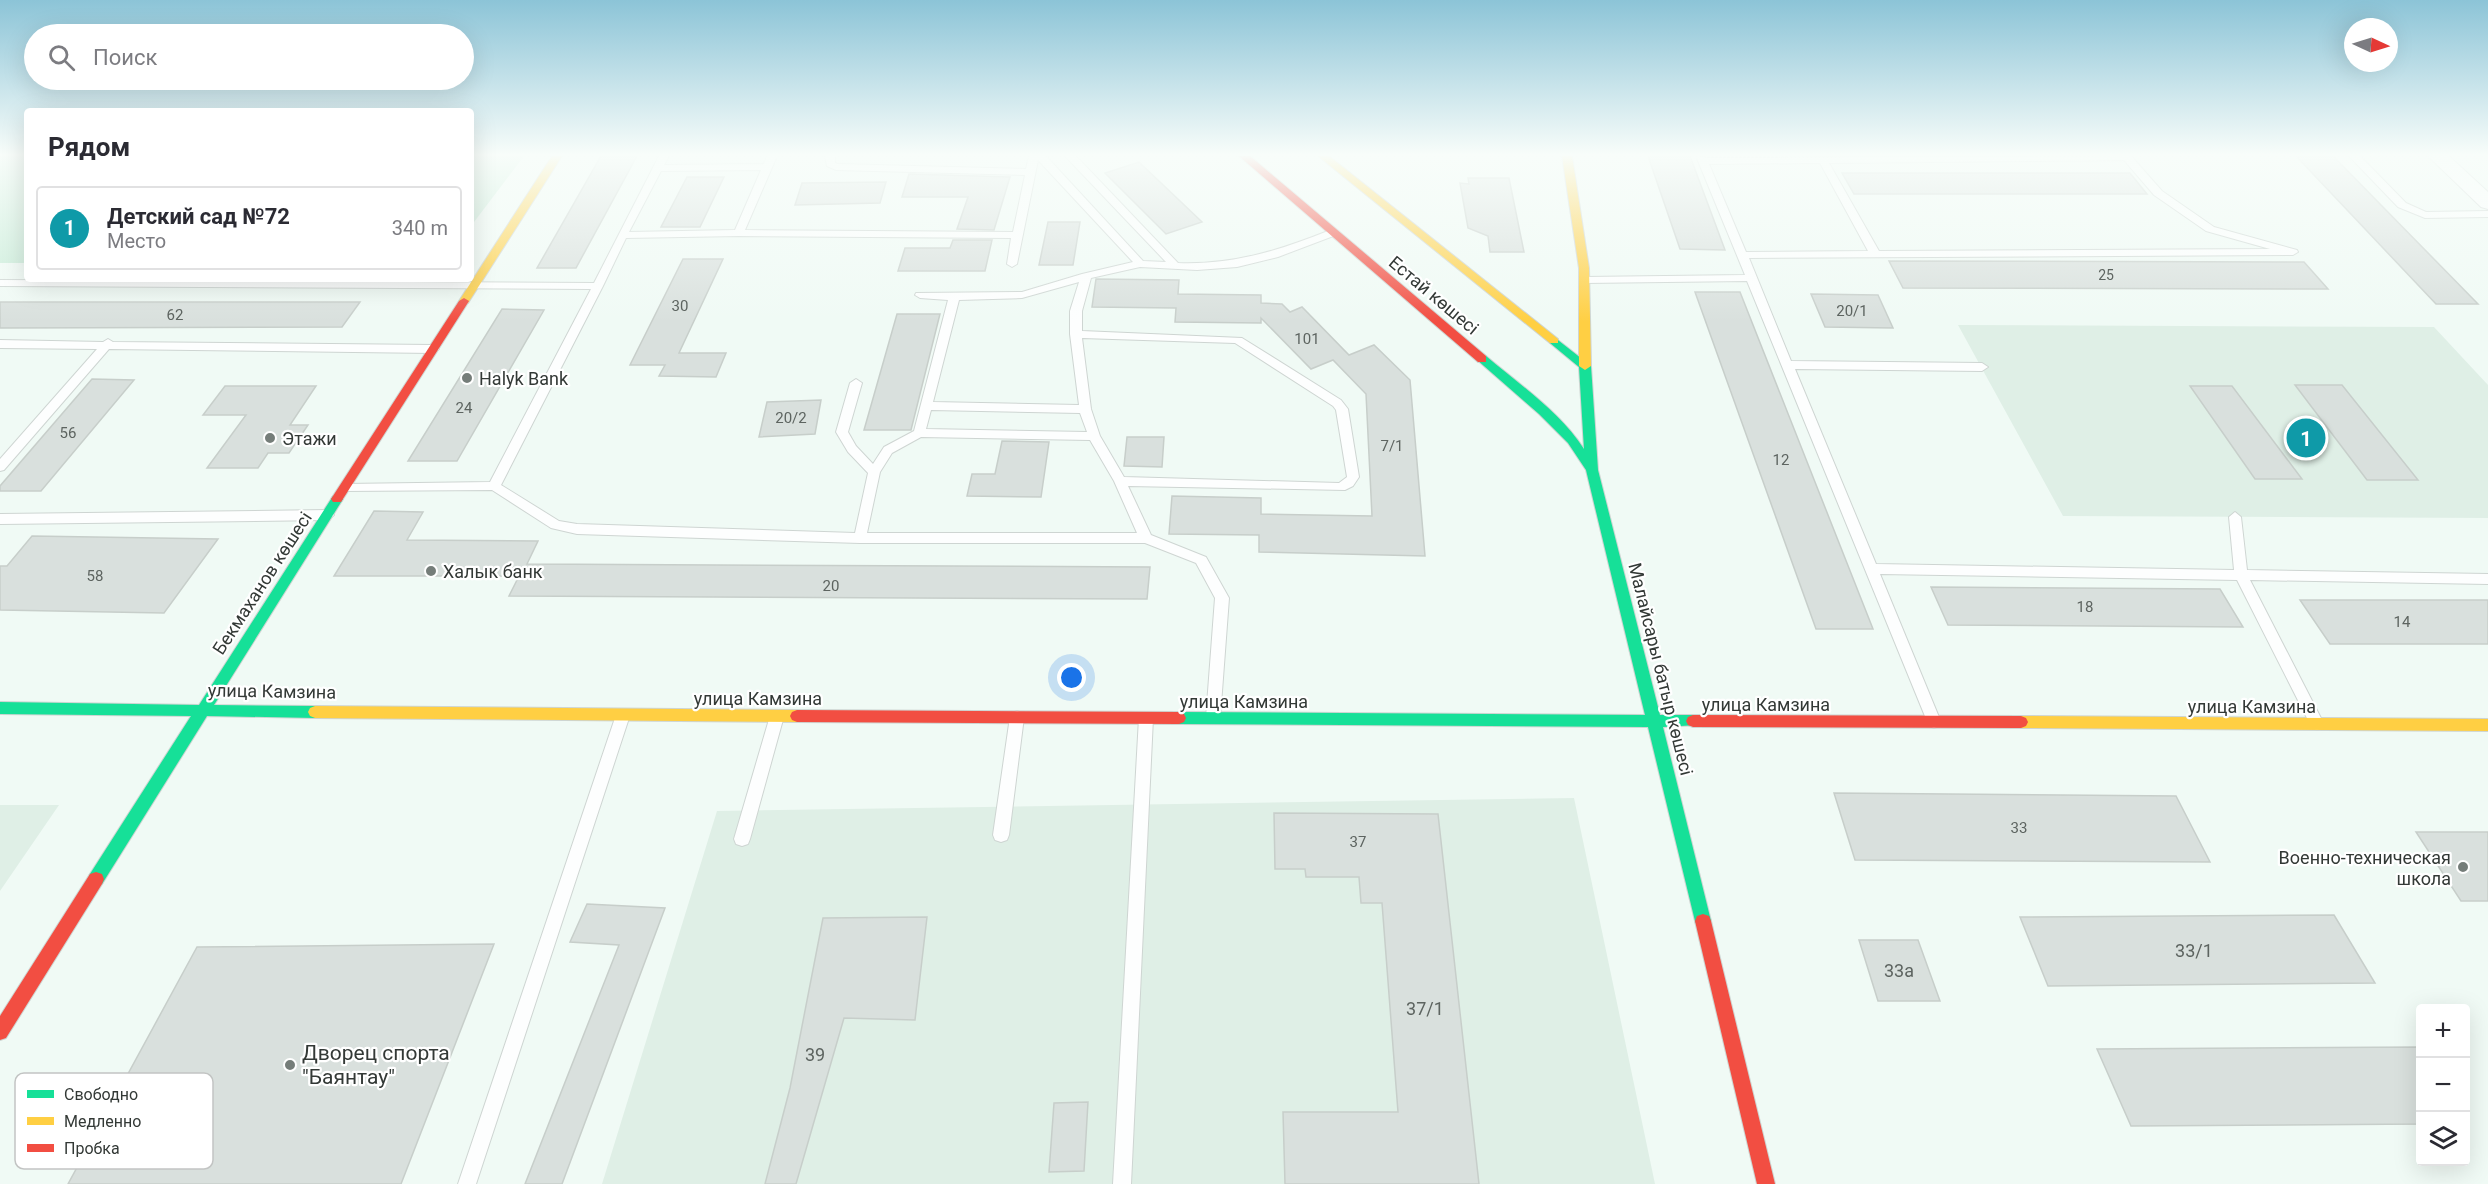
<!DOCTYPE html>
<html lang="ru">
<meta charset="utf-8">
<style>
body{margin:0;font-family:Roboto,sans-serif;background:#f7f7f7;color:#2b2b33}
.controls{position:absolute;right:18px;bottom:18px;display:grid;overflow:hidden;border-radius:6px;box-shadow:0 6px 24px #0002}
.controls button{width:54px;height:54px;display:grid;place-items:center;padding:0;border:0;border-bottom:2px solid #e1e1e2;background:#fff;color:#2b2b33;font:30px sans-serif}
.compass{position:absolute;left:2344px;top:18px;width:54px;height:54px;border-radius:50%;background:#fff;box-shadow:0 6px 24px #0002;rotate:94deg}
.you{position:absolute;left:1072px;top:678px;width:21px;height:21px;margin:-15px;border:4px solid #fff;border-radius:50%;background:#1a73e8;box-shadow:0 0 0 9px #1a73e833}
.badge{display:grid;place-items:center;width:39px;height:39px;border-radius:50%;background:#757d79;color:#fff;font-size:20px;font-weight:700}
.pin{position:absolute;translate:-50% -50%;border:3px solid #fff;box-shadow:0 2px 6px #0006}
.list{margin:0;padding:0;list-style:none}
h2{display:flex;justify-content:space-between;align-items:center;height:78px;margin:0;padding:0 24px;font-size:26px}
h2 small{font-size:20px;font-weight:400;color:#7c7c81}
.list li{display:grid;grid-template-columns:39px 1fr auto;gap:18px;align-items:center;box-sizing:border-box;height:84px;margin:0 12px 12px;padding:0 12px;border:2px solid #e1e1e2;border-radius:6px}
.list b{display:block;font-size:22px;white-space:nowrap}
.list p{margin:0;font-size:20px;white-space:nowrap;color:#7c7c81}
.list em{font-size:20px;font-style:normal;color:#7c7c81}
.icon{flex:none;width:33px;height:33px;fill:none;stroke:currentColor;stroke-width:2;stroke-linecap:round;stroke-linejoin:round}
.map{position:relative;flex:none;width:2488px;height:1184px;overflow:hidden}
.search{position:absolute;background:#fff;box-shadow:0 6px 24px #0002;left:24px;top:24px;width:450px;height:66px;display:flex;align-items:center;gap:15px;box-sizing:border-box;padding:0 21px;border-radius:33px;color:#7c7c81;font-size:22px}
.panel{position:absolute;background:#fff;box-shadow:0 6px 24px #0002;left:24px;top:108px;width:450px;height:174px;border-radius:6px}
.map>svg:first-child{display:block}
</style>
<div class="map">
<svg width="2488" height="1184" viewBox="0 0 2488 1184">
<rect width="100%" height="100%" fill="#f0faf5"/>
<!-- built -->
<path fill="#dfefe6" d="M1958 325 2434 327 2488 385V518L2063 516Z
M1574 798 1655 1184H602L717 811Z
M0 805H59L0 891Z"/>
<!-- green -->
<path fill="#c8ecd8" d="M0 156H27V263H0Z
M471 156H524L471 226Z"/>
<!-- building -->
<path fill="#d9e0dd" stroke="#c7ceca" stroke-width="1.5" d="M601 156H637L576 268H537Z
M1648 156H1690L1725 250 1680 249Z
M2296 156H2333L2478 304H2436Z
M1139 162 1202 222 1166 234 1105 173Z
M1842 173H2130L2147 194H1854Z
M909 174 1010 177 994 230 957 229 968 197H902Z
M687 177H724L700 227H661Z
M1468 178H1509L1524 252H1490L1488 236 1468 228 1460 183 1469 184Z
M886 182 880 203 795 205 802 183Z
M1048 222H1080L1073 265H1039Z
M953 240H992L985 271H898L905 248H950Z
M683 259H723L679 353H726L716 377 659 376 665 365H630Z
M1889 261 2304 262 2328 289 1903 288Z
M1096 279 1179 280 1178 294 1261 295V303L1282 304 1290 312 1302 307 1349 355 1374 345 1410 380 1425 556 1259 552V535L1169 534 1172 496 1261 498V514L1372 516 1366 394 1333 360 1311 369 1261 318V323L1175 322 1176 308 1092 307Z
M1695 292H1740L1873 629H1816Z
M1811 294 1878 295 1893 328 1825 327Z
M0 302H360L342 327 0 328Z
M502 309 544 310 457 461H408Z
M897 314H940L911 430H864Z
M92 379 134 380 41 491H0V486Z
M2295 385H2342L2418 480H2367Z
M225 386H316L290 425H308L289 453H268L258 468H207L246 415H203Z
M2190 386H2232L2302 479H2255Z
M821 400 815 434 759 437 767 402Z
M1127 437H1164L1162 467 1124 466Z
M1002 441 1049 442 1041 497 967 496 972 474H995Z
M374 511 423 512 407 540 538 541 527 564 1150 567 1147 599 509 596 519 576H334Z
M32 536 218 539 164 613 0 610V566H7Z
M1931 587 2220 589 2243 627 1948 625Z
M2300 600H2488V644H2330Z
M1834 793 2176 796 2210 862 1855 860Z
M1274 813 1438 814 1479 1184H1285L1283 1112H1398L1382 903H1361L1359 877H1306L1305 869H1275Z
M2416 832H2488V901H2461Z
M587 904 665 908 562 1184H525L619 945 570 942Z
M2334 915 2375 983 2048 986 2020 917Z
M927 917 915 1020 844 1018 796 1184H765L790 1088 823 918Z
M1859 940H1918L1940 1001H1878Z
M494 944 401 1184H68L197 947Z
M2421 1047V1124L2131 1126 2097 1049Z
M1088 1102 1084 1171 1049 1172 1054 1103Z"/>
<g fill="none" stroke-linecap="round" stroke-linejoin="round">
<defs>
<path id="lane" d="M659 156H669L664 165 764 164 767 156H777L745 230 1013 232 1025 175 836 170 827 166 825 156H835V163L838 164 1026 169 1029 156H1046L1143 261 1166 262 1065 156H1076L1178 263C1232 265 1278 251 1328 231H1336V235L1278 257 1237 267 1197 270 1140 267 1091 278 1082 311V331L1242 338 1341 400 1348 409 1359 477 1353 486 1345 490 1128 486 1151 535 1206 557 1229 598 1220 718 1218 722 1213 724 1208 722 1206 718 1215 598 1196 563 1145 543H860L577 534 551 528 492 490 341 491 339 488 345 484 490 482 591 289 0 286V280L594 283ZM1038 160 1133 262 1082 274 1022 292 916 293 915 295 920 298 948 300 914 431 884 447 873 464 856 446 848 432 862 383 856 379 850 383 836 432 848 452 868 473 855 533 577 524 559 521 501 485 603 286 626 238 739 236 1011 238 1007 264 1012 267 1017 264ZM761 170 735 230 629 232 661 171ZM1079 282 1070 311V334L1079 405 933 402 959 300 1022 298ZM1082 338 1235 343 1333 406 1336 410 1347 477 1339 483 1124 477 1100 436 1091 409ZM931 410 1080 413 1087 432 926 429ZM921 437 1090 440 1114 481 1137 533H867L880 472 892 453Z
M1696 156 1707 158 2131 156 2162 191 2214 227 2297 250 2298 252 2293 255 1749 258 1791 361 1982 363 1988 367 1982 371 1795 369 1876 564 2234 570 2229 517 2235 512 2241 517 2247 570 2488 574V584L2250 580 2324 724 2322 728 2317 730 2312 728 2237 580 1880 574 1941 722 1939 726 1934 728 1929 726 1747 281 1585 283 1580 280 1585 277 1745 275ZM2124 160 2154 195 2206 231 2270 249 1879 251 1829 163ZM1820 163 1868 251 1746 252 1709 164Z
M2349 156H2360L2406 203 2426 212 2488 211V217L2425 218 2398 207Z
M108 339 113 342 433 345 439 349 433 353 109 349 4 470 0 471V459L97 349 0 348V340L103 342Z
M328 510 334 515 328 520 0 524V514Z
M623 709 628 711 630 715 476 1184H458L616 715 618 711Z
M777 710 782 712 784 716 750 839 748 844 742 846 736 844 734 839 770 716 772 712Z
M1017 711 1022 713 1024 717 1009 835 1007 840 1001 842 995 840 993 835 1010 717 1012 713Z
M1146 712 1151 714 1153 718 1131 1184H1113L1139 718 1141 714Z"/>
<path id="street" d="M2428 156H2449L2488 192V209L2481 207Z"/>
<path id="fast" d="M1554 337 1591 366 1598 470 1660 715H1693L1698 717 1700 721 1698 725 1663 727 1711 921 1709 926 1703 928 1697 926 1695 921 1648 727 1179 724 1174 722 1172 718 1174 714 1179 712 1645 715 1586 470 1568 443 1539 414 1476 359 1478 356H1486C1520 385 1560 412 1584 449L1579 367 1550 343V339Z
M337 495 343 499 214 705 315 706 320 708 322 712 320 716 315 718 207 716 102 884 96 886 90 884 88 879 90 874 191 716 0 714V702L199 705 333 496Z"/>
<path id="slow" d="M552 156H562L468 303H460L459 301Z
M1318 156H1329L1558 339V343H1550Z
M1562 156H1572L1589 268 1591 366 1585 370 1579 366V268Z
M315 706 797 710 802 712 804 716 802 720 797 722 315 718 310 716 308 712 310 708Z
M2021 716 2488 719V731L2021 728 2016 726 2014 722 2016 718Z"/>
<path id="jam" d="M1239 156H1250L1486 356V362H1478Z
M464 298 469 301 341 502H333L331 499 333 496 459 301Z
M797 710 1179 712 1184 714 1186 718 1184 722 1179 724 797 722 792 720 790 716 792 712Z
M1693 715 2021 716 2026 718 2028 722 2026 726 2021 728 1693 727 1688 725 1686 721 1688 717Z
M96 872 102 874 104 879 102 884 6 1038 0 1040V1016L90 874Z
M1703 914 1709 916 1711 921 1775 1184H1757L1695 921 1697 916Z"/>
</defs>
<!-- lane casing -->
<use href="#lane" stroke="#ced5d2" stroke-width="2"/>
<!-- street casing -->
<use href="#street" stroke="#ced5d2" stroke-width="2"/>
<!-- fast casing -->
<use href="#fast" stroke="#ced5d2" stroke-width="2"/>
<!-- slow casing -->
<use href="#slow" stroke="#ced5d2" stroke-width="2"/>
<!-- jam casing -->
<use href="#jam" stroke="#ced5d2" stroke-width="2"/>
<!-- lane -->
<use href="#lane" fill="#fdfefe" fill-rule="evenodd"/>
<!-- street -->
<use href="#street" fill="#fdfefe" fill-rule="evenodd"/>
<!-- fast -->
<use href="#fast" fill="#16e098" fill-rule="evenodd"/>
<!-- slow -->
<use href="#slow" fill="#ffcf43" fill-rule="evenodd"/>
<!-- jam -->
<use href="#jam" fill="#f24e42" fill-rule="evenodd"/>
</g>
<!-- sky -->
<linearGradient id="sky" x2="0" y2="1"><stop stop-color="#8cc4d7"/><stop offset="0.48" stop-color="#f8fdfa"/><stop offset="1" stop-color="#f8fdfa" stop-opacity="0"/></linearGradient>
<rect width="2488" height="322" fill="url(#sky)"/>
<!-- markers -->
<g fill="#757d79" stroke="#fff" stroke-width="2">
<circle cx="467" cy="378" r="6"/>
<circle cx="270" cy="438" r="6"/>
<circle cx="431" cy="571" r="6"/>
<circle cx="2463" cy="867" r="6"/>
<circle cx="290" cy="1065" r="6"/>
</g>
<g text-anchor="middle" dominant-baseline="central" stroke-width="4.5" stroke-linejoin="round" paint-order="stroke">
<!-- far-number labels -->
<g font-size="14" fill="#5d6460">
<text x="2106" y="275">25</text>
</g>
<!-- number labels -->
<g font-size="15" fill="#5d6460">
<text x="680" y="306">30</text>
<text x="1852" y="311">20/1</text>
<text x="175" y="315">62</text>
<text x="1307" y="339">101</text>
<text x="464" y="408">24</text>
<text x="791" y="418">20/2</text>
<text x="68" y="433">56</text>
<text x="1392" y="446">7/1</text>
<text x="1781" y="460">12</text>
<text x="95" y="576">58</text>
<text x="831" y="586">20</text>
<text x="2085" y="607">18</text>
<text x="2402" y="622">14</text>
<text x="2019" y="828">33</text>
<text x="1358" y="842">37</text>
</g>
<!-- street labels -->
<g font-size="18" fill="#333936" stroke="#fff">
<text transform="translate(1434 295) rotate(40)">Естай көшесі</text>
<text transform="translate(262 583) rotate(-57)">Бекмаханов көшесі</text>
<text transform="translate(1661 669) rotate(76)">Малайсары батыр көшесі</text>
<text transform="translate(272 691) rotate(1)">улица Камзина</text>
<text x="758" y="698">улица Камзина</text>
<text x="1244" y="701">улица Камзина</text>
<text x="1766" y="704">улица Камзина</text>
<text x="2252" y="706">улица Камзина</text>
</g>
<!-- poi labels -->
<g font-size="18" fill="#333936" stroke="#fff" text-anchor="start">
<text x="479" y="378">Halyk Bank</text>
<text x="282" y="438">Этажи</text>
<text x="443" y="571">Халык банк</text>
<text x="2451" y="857" text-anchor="end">Военно-техническая<tspan x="2451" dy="21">школа</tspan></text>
</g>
<!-- near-number labels -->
<g font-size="18" fill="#5d6460">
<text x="2194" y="950">33/1</text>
<text x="1899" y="970">33а</text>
<text x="1425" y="1008">37/1</text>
<text x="815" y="1054">39</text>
</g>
<!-- near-poi labels -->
<g font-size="21" fill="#333936" stroke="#fff" text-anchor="start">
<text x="302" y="1053">Дворец спорта<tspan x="302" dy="24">"Баянтау"</tspan></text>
</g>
</g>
<!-- legend -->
<rect x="15" y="1073" width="198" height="96" rx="9" fill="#fff" stroke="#c2c4c3" stroke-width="1.5"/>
<rect x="27" y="1090" width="27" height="8" fill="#16e098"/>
<rect x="27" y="1117" width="27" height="8" fill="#ffcf43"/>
<rect x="27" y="1144" width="27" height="8" fill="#f24e42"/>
<g font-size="16" fill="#333936">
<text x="64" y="1100">Свободно</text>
<text x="64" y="1127">Медленно</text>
<text x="64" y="1154">Пробка</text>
</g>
</svg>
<div class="controls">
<button>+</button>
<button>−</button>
<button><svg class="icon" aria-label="layers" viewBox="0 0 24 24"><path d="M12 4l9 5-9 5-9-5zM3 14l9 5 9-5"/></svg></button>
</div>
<svg class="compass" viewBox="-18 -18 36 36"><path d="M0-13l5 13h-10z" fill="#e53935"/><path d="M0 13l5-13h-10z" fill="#7c7c81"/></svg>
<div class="you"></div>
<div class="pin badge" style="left:2306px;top:438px;background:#0f9aa8">1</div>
<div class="search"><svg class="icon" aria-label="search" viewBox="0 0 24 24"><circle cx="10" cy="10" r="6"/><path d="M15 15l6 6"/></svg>Поиск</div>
<section class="panel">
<h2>Рядом<small></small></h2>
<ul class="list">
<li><span class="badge" style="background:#0f9aa8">1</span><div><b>Детский сад №72</b><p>Место</p></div><em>340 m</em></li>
</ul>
</section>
</div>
